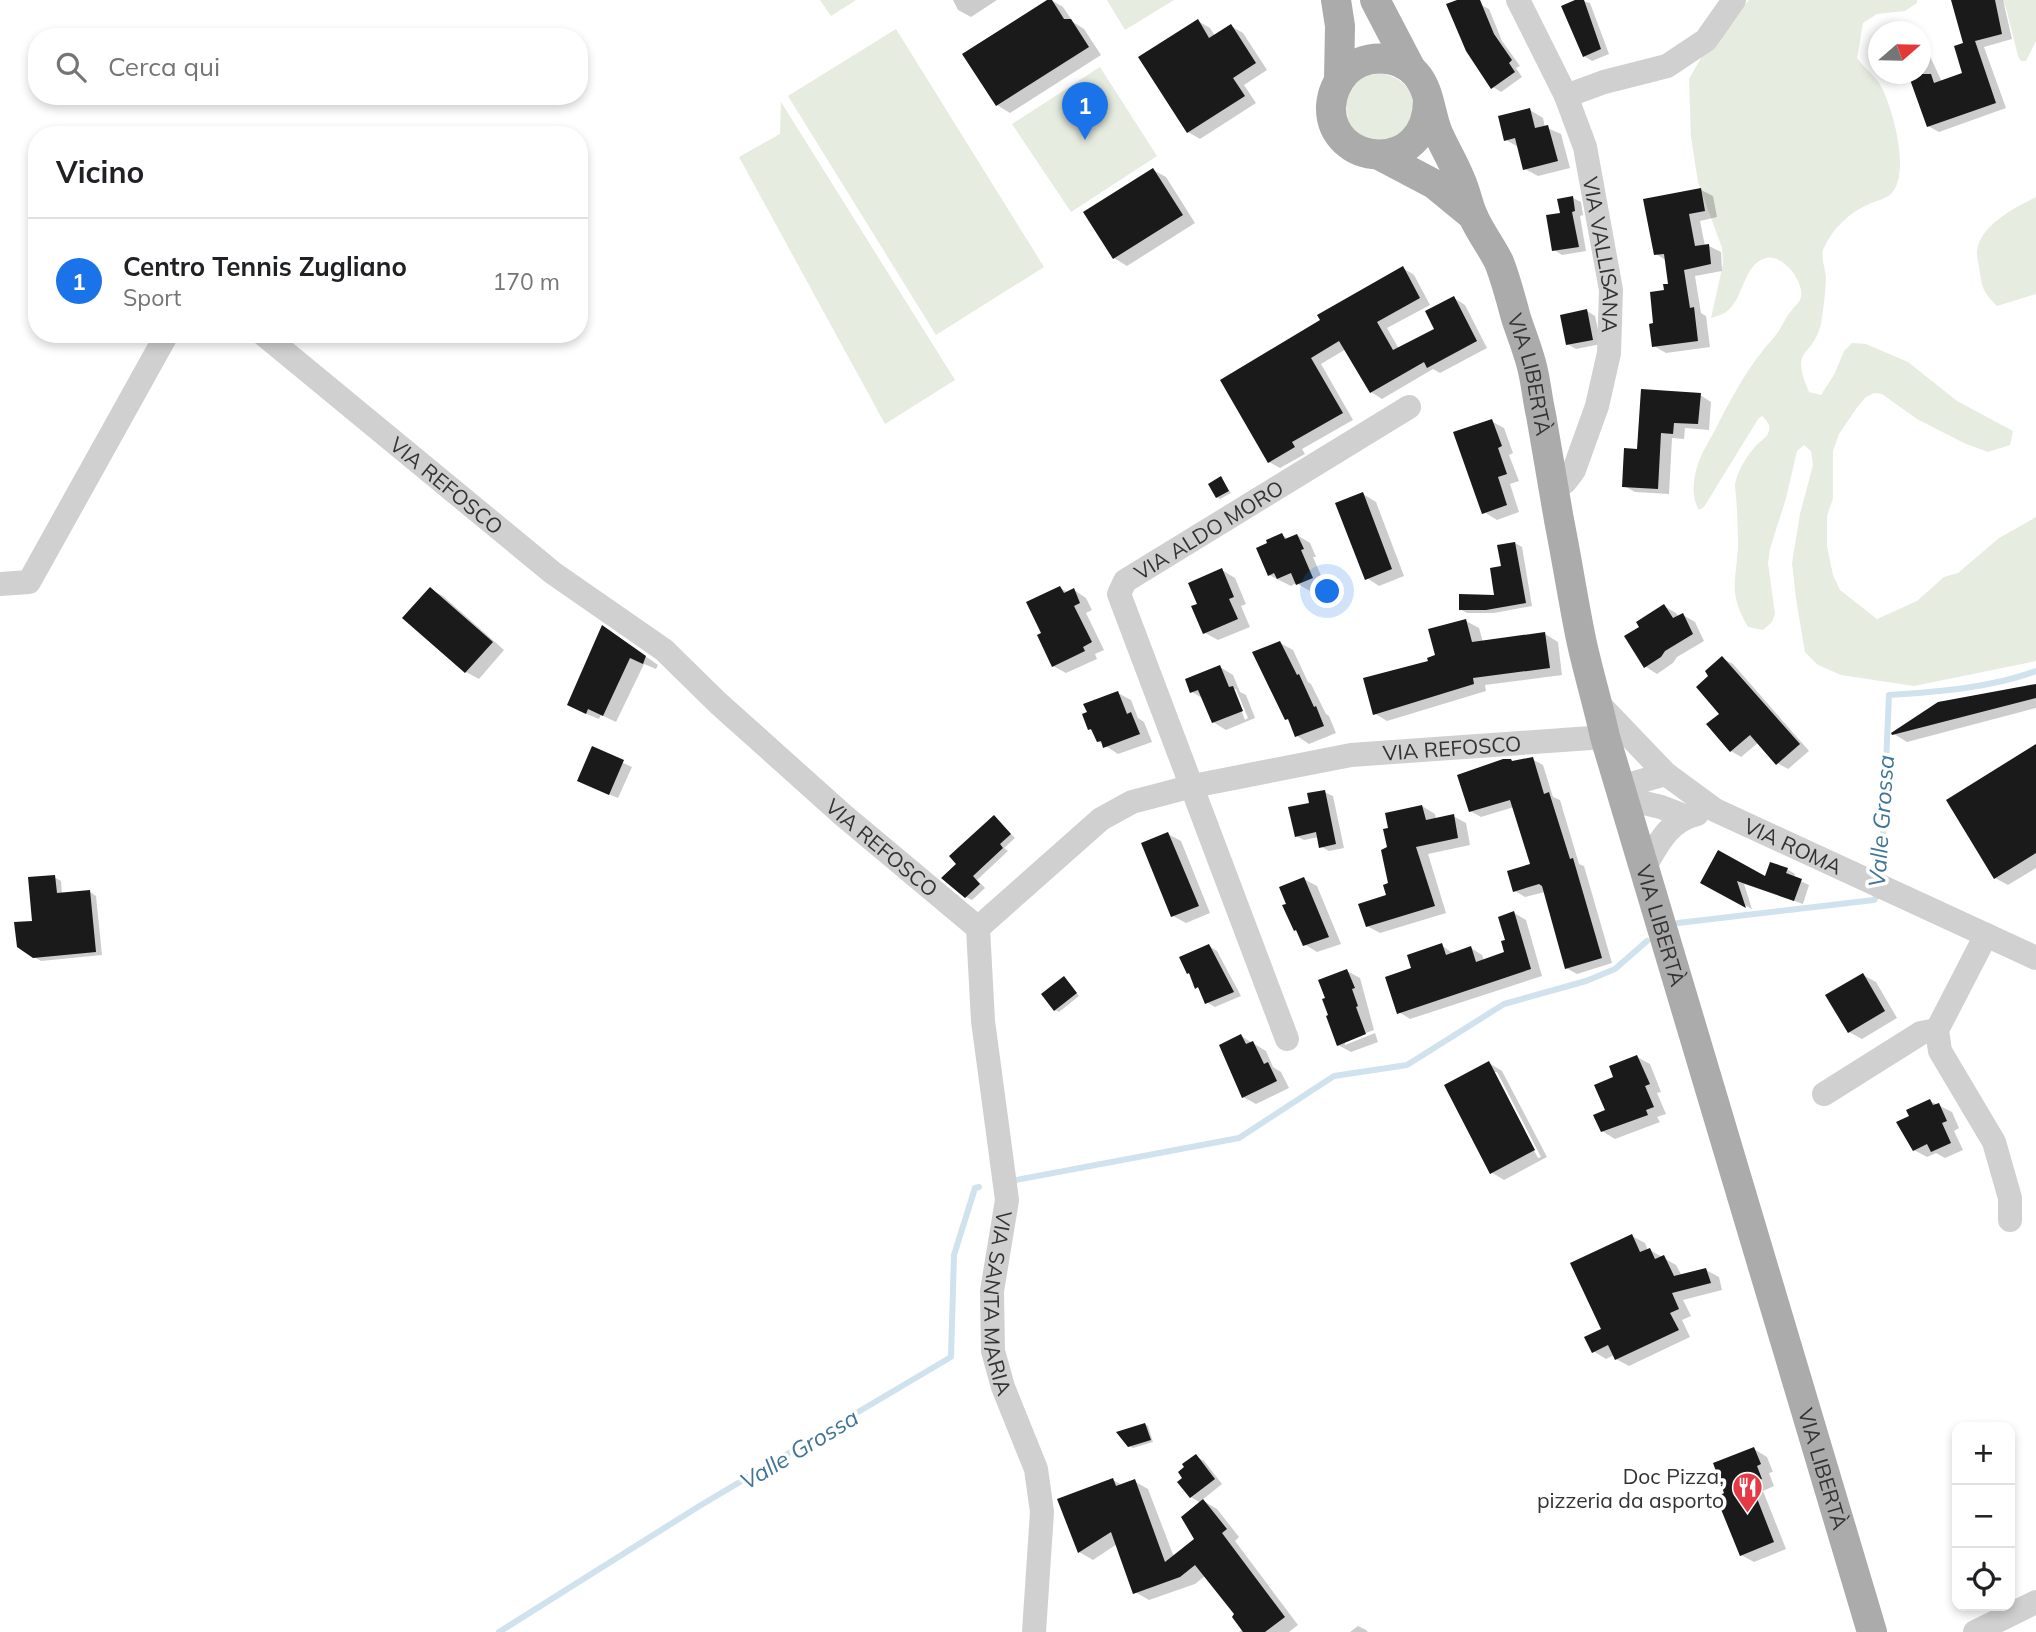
<!DOCTYPE html>
<html lang="it">
<meta charset="utf-8">
<style>
body{margin:0;font-family:Mulish,sans-serif;background:#f6f6f6;color:#202124}
.controls{position:absolute;right:21px;bottom:21px;display:grid;overflow:hidden;border-radius:14px;box-shadow:0 4px 10px #0003}
.controls button{width:63px;height:63px;display:grid;place-items:center;padding:0;border:0;border-bottom:2px solid #e0e0e0;background:#fff;color:#202124;font:35px sans-serif}
.compass{position:absolute;left:1868px;top:21px;width:63px;height:63px;border-radius:50%;background:#fff;box-shadow:0 4px 10px #0003;rotate:70deg}
.you{position:absolute;left:1328px;top:592px;width:24px;height:24px;margin:-18px;border:5px solid #fff;border-radius:50%;background:#1a73e8;box-shadow:0 0 0 10px #1a73e833}
.badge{display:grid;place-items:center;width:46px;height:46px;border-radius:50%;background:#1a73e8;color:#fff;font-size:23px;font-weight:700}
.pin{position:absolute;translate:-50% -58px;filter:drop-shadow(0 2px 4px #0008)}
.pin::after{content:'';position:absolute;top:37px;width:24px;height:21px;background:inherit;clip-path:polygon(0 0,100% 0,50% 100%)}
.list{margin:0;padding:0;list-style:none}
h2{display:flex;justify-content:space-between;align-items:center;height:91px;margin:0;padding:0 28px;font-size:30px}
h2 small{font-size:23px;font-weight:400;color:#757577}
.list li{display:grid;grid-template-columns:46px 1fr auto;gap:21px;align-items:center;box-sizing:border-box;height:126px;padding:0 28px;border-top:2px solid #e0e0e0}
.list b{display:block;font-size:26px;white-space:nowrap}
.list p{margin:0;font-size:23px;white-space:nowrap;color:#757577}
.list em{font-size:23px;font-style:normal;color:#757577}
.icon{flex:none;width:38px;height:38px;fill:none;stroke:currentColor;stroke-width:2;stroke-linecap:round;stroke-linejoin:round}
.map{position:relative;flex:none;width:2036px;height:1632px;overflow:hidden}
.search{position:absolute;background:#fff;box-shadow:0 4px 10px #0003;left:28px;top:28px;width:560px;height:77px;display:flex;align-items:center;gap:18px;box-sizing:border-box;padding:0 24px;border-radius:28px;color:#757577;font-size:26px}
.panel{position:absolute;background:#fff;box-shadow:0 4px 10px #0003;left:28px;top:126px;width:560px;height:217px;border-radius:28px}
.map>svg:first-child{display:block}
</style>
<div class="map">
<svg width="2036" height="1632" viewBox="0 0 2036 1632">
<rect width="100%" height="100%" fill="#fff"/>
<!-- green -->
<path fill="#e6ecdf" d="M820 0H856L831 16Z
M1107 0H1174L1125 30Z
M1749 0H1917V3L1905 11 1877 14 1863 23 1857 58C1864 68 1875 75 1881 86 1893 109 1911 173 1891 194 1887 198 1877 201 1871 203 1850 212 1832 228 1823 250 1821 258 1825 268 1826 277 1826 287 1823 314 1821 324 1812 360 1789 346 1809 392L1821 395 1834 375 1844 351 1852 343 1866 344 1908 362 1957 401 2013 431 2010 445 1988 452 1964 443 1917 419 1882 394 1874 393 1866 397 1858 406 1839 434 1833 451V498L1827 516V546L1833 575 1840 590 1877 619 1917 601 1944 577 1958 573 1999 538 2036 517V661L1914 686 1841 675 1818 665 1805 652 1796 599 1792 563 1800 514 1813 465 1811 451 1804 445 1797 451 1786 498 1770 549 1768 563 1775 614 1772 622 1763 630 1748 627C1728 593 1736 582 1738 547 1738 526 1737 505 1735 485 1737 472 1745 459 1754 448 1758 442 1767 439 1769 431 1771 425 1766 420 1762 416L1758 419 1704 507 1699 510C1691 497 1693 478 1698 464 1702 452 1709 441 1715 430 1728 404 1743 376 1761 353 1766 345 1773 340 1778 332 1783 325 1786 316 1792 310 1795 305 1800 303 1801 297 1804 281 1783 254 1766 258 1743 264 1744 299 1726 312 1722 315 1716 316 1711 318L1723 264 1722 248 1698 182 1691 137 1689 79 1708 46Z
M2002 0H2036V41L2026 61H2021L2018 56 2006 8Z
M896 29 1044 267 936 335 788 96Z
M1100 67 1157 156 1071 212 1012 124Z
M1374 72C1396 74 1421 89 1413 115 1411 123 1402 132 1397 138L1370 142 1349 125 1345 98 1356 81Z
M781 102 955 380 885 424 739 157 780 134Z
M2036 197V294L1997 306C1982 291 1982 287 1979 267 1979 263 1976 256 1977 251 1980 225 2016 207 2036 197Z"/>
<!-- shadow -->
<path fill="#0003" fill-rule="evenodd" d="M953 0H997L971 17 958 10Z
M1051 0 1063 7 1073 22 1084 29 1101 55 1010 113 997 105 965 54Z
M1461 0H1480L1483 6 1489 9 1502 41 1520 66 1516 68 1522 77 1501 92 1493 87Z
M1579 0 1590 3 1609 54 1592 61 1584 56Z
M1953 0H2003L2012 39 1984 47 2006 108 1939 132 1928 126 1913 83 1907 74H1920V35L1942 82 1965 74 1966 44Z
M1198 21 1210 28 1215 36 1231 26 1243 33 1267 70 1244 85 1256 103 1200 139 1188 132Z
M1530 110 1543 118 1545 127 1561 134 1570 168 1538 176 1525 169 1520 148 1506 140Z
M1153 170 1166 177 1195 223 1127 266 1114 258Z
M1701 190 1713 196 1717 217 1700 221 1705 246H1709L1721 252 1722 271 1695 276 1701 313 1706 316 1710 347 1666 353 1654 346 1655 324 1670 285 1667 261 1656 254Z
M1573 198 1581 202 1583 215 1580 216 1586 251 1562 255 1554 250 1562 214Z
M1403 268 1414 275 1430 305 1387 328 1399 349 1437 329 1454 298 1465 305 1487 348 1440 373 1433 369 1382 399 1371 392 1346 349 1321 364 1353 420 1302 449 1305 454 1280 468 1269 462 1322 320Z
M1587 311 1595 316 1601 344 1576 349 1567 344Z
M1700 395 1711 402 1709 430 1685 428 1684 439 1672 438 1669 494 1635 492 1624 486 1639 451Z
M1491 421 1504 428 1513 453 1509 455 1519 481 1510 484 1519 512 1497 520 1484 512Z
M1221 478 1231 493 1220 499 1217 497Z
M1363 494 1376 502 1404 576 1379 586 1367 578Z
M1282 535 1289 539 1297 535 1310 543 1316 557H1313L1325 585 1310 591 1296 583 1291 586 1269 575Z
M1515 543 1522 547 1532 606 1494 613H1467L1460 609 1497 596Z
M1222 570 1235 578 1246 604 1241 606 1250 627 1218 640 1205 633 1199 605Z
M1060 588 1069 593 1074 590 1086 598 1092 610 1086 613 1104 650 1095 654 1097 659 1066 673 1053 666 1043 634Z
M430 589 443 596 504 650 479 679 466 672 405 618Z
M1664 606 1676 613 1679 617 1683 615 1695 622 1704 641 1677 657 1673 663 1657 674 1646 667 1641 627Z
M1466 621 1479 628 1483 642 1545 634 1558 642 1562 675 1485 685 1486 691 1387 721 1374 713 1438 657Z
M615 635 658 665 656 669 644 664 616 722 601 715 599 719 582 712Z
M1280 643 1293 650 1308 682 1311 684 1326 714 1329 716 1336 733 1309 744 1297 736 1291 721 1287 719Z
M1722 658 1733 664 1809 751 1788 769 1777 763 1759 742 1741 757 1731 751 1711 676Z
M1220 667 1233 675 1240 692 1246 695 1255 718 1226 730 1213 722 1204 699 1192 692ZM1233 689H1236L1248 718 1245 720Z
M2036 687V708L1907 742 1894 734Z
M1118 693 1131 700 1138 718 1144 722 1152 742 1118 754 1098 741 1095 732 1089 729Z
M2036 746V868L2008 885 1995 878Z
M593 749 632 767 618 798 587 785Z
M1532 759 1543 765 1553 797 1560 800 1579 864 1584 866 1612 963 1577 974 1566 968 1545 892 1525 897 1515 891 1532 865 1514 807 1481 817 1470 811 1514 762Z
M1324 792 1333 796 1344 848 1329 851 1320 846 1319 837 1304 840 1296 836 1311 804Z
M1422 806 1435 814 1436 819 1453 816 1466 823 1470 845 1428 854 1446 913 1380 933 1367 926 1389 897 1390 884 1389 848Z
M994 817 1015 838 1004 848 1008 851 977 880 985 888 972 900 966 897 959 864Z
M1168 834 1181 841 1210 913 1186 923 1173 916Z
M1787 869 1795 874 1794 878 1809 885 1803 904 1744 884 1752 909 1703 883 1766 878Z
M54 877 61 881 62 895 90 892 96 896 102 955 41 961 34 957Z
M1304 879 1317 886 1341 944 1317 952 1304 944 1300 933 1295 930Z
M1514 913 1526 920 1542 976 1410 1019 1399 1012 1414 969 1441 945 1454 954 1471 948 1482 955 1484 961 1506 953Z
M1209 946 1217 951 1241 996 1215 1007 1206 1002 1201 990 1197 987 1192 975 1188 973Z
M1347 971 1360 978 1374 1030 1345 1041V1045L1375 1033 1378 1042 1351 1052 1338 1045Z
M1863 975 1876 982 1897 1018 1862 1039 1849 1032Z
M1064 978 1079 996 1059 1012 1055 1010Z
M1241 1036 1266 1051 1273 1067 1281 1072 1289 1088 1256 1104 1243 1097Z
M1637 1057 1650 1064 1661 1092 1657 1093 1666 1114 1657 1117 1660 1122 1615 1139 1602 1131 1615 1078Z
M1489 1063 1502 1071 1547 1157 1504 1180 1491 1172ZM1493 1072H1497L1541 1157 1538 1158Z
M1930 1101 1952 1112 1959 1128 1954 1131 1963 1150 1945 1158 1936 1153 1927 1157 1914 1150 1911 1117Z
M1632 1236 1645 1243 1648 1251 1650 1250 1676 1265 1682 1276 1706 1270 1719 1277 1722 1290 1683 1300 1691 1316 1682 1320 1690 1337 1629 1366 1616 1359 1614 1355 1606 1359 1593 1351 1603 1330Z
M1145 1424 1148 1426 1153 1442 1133 1448 1129 1446Z
M1754 1449 1767 1457 1773 1472 1769 1473 1774 1486 1763 1491 1786 1549 1754 1562 1741 1555 1727 1494Z
M1196 1456 1204 1461 1222 1484 1202 1500 1217 1509 1239 1537 1235 1541 1298 1625 1289 1632H1239L1243 1629 1236 1614 1206 1575 1195 1584 1149 1600 1135 1592 1117 1544 1093 1560 1079 1552 1113 1480 1122 1485 1134 1481 1148 1489 1174 1557 1197 1540 1201 1503 1191 1497Z
M1358 1626 1366 1630 1368 1632H1350Z"/>
<g fill="none" stroke-linecap="round" stroke-linejoin="round">
<!-- stream -->
<path stroke="#cfe2ee" stroke-width="6" d="M1881 879 1889 695C1937 692 1990 688 2036 671
M1678 923 1874 900 1879 893
M1011 1181 1239 1138 1334 1076 1407 1065 1504 1004 1586 981 1615 969 1647 941
M499 1632 701 1505 951 1357 954 1255 975 1188 979 1187"/>
</g>
<!-- building -->
<path fill="#1a1a1a" d="M1047 0H1052L1064 19H1071L1089 47 996 106 962 54Z
M1457 0H1480L1494 34 1512 60 1509 63 1515 72 1491 89 1466 51 1446 4Z
M1575 0H1584L1601 49 1583 57 1561 6Z
M1951 0H1995L2002 34 1975 41 1996 103 1927 127 1908 74H1931L1934 83 1962 73 1954 46 1963 43Z
M1198 19 1209 38 1231 24 1256 63 1233 78 1245 96 1187 133 1138 57Z
M1530 108 1535 128 1548 125 1558 161 1523 170 1515 138 1504 141 1498 116Z
M1153 168 1183 215 1113 259 1083 212Z
M1701 188 1705 211 1689 214 1695 246 1709 244 1711 264 1684 270 1690 308 1694 307 1698 341 1652 347 1649 324 1653 323 1650 292 1664 290 1663 284H1668L1664 254 1654 255 1643 199Z
M1573 196 1575 211 1572 212 1579 247 1552 251 1546 215 1560 213 1557 199Z
M1403 266 1420 298 1377 322 1393 350 1434 329 1425 311 1454 296 1477 341 1427 368 1424 362 1370 393 1339 341 1311 358 1343 413 1292 442 1295 447 1268 463 1220 380 1320 320 1317 315Z
M1587 309 1593 340 1566 345 1560 315Z
M1641 389 1701 393 1698 424 1674 423 1673 434 1661 433 1658 489 1622 487 1624 448 1637 449Z
M1492 419 1502 446 1498 448 1507 474 1498 477 1507 505 1482 514 1453 432Z
M1221 476 1229 491 1216 498 1208 484Z
M1363 492 1392 569 1365 580 1335 503Z
M1282 533 1285 539 1297 534 1304 549 1301 550 1313 578 1296 585 1291 573 1277 579 1274 573 1268 576 1256 548 1267 543 1266 540Z
M1515 542 1526 603 1486 610H1459V594L1494 595 1490 568 1501 566 1497 545Z
M1222 568 1234 597 1229 599 1238 619 1203 634 1191 606 1197 604 1188 583Z
M1060 586 1064 593 1074 588 1080 603 1074 606 1092 642 1083 647 1085 651 1052 667 1037 635 1041 633 1026 602Z
M430 587 493 642 465 673 402 618Z
M1664 604 1673 618 1683 613 1693 634 1665 651 1661 657 1644 668 1624 636 1639 627 1636 622Z
M1466 619 1472 642 1545 632 1550 668 1473 678 1474 684 1373 715 1363 678 1428 661 1427 658 1435 655 1428 629Z
M602 625 646 656 643 664 630 658 603 716 588 709 586 714 567 705Z
M1280 641 1297 675 1299 674 1314 707 1316 706 1324 726 1295 737 1288 719 1285 720 1252 652Z
M1722 656 1800 744 1776 765 1750 735 1730 752 1706 724 1719 714 1696 687 1708 676 1705 671Z
M1220 665 1229 687 1233 686 1243 711 1212 723 1198 690 1190 693 1185 679Z
M2036 684V698L1892 735 1891 733 1938 702Z
M1118 691 1127 714 1131 712 1140 734 1103 748 1101 741 1097 742 1091 729 1088 730 1082 714 1087 712 1083 704Z
M2036 744V853L1994 879 1946 800Z
M592 746 624 760 609 795 577 781Z
M1533 757 1544 794 1549 792 1570 859 1573 858 1602 958 1565 969 1542 886 1539 884 1513 892 1507 871 1530 864 1510 800 1469 812 1457 775 1503 759H1511L1512 761Z
M1325 790 1336 844 1319 848 1316 832 1295 837 1288 807 1309 803 1307 793Z
M1422 805 1426 820 1454 814 1458 838 1416 847 1435 906 1366 927 1358 904 1386 895 1383 885 1388 883 1381 850 1387 847 1383 829 1388 828 1385 813Z
M994 815 1011 834 1000 844 1003 848 973 876 980 884 965 898 941 878 956 864 949 856Z
M1168 832 1199 906 1171 917 1141 843Z
M1718 850 1765 876 1770 862 1788 868 1786 873 1802 879 1794 901 1737 881 1746 908 1700 883Z
M55 875 57 893 90 890 96 952 33 958 17 947 14 922 32 921 28 877Z
M1304 877 1329 937 1303 946 1296 930 1294 931 1282 905 1286 904 1279 887Z
M1514 911 1531 969 1397 1014 1385 977 1411 968 1407 955 1442 943 1446 955 1471 946 1476 962 1504 952 1501 941 1505 940 1498 917Z
M1209 944 1234 992 1205 1004 1198 987 1195 989 1189 973 1187 974 1179 957Z
M1347 969 1355 988 1352 989 1358 1006 1356 1007 1366 1034 1337 1046 1326 1016 1328 1015 1322 999 1325 998 1318 980Z
M1863 973 1885 1011 1848 1033 1825 995Z
M1064 976 1077 993 1054 1011 1041 994Z
M1241 1034 1246 1044 1253 1041 1264 1064 1268 1062 1277 1081 1242 1098 1219 1045Z
M1637 1055 1650 1084 1645 1086 1654 1107 1646 1110 1648 1115 1601 1132 1593 1115 1605 1110 1594 1085 1613 1077 1609 1066Z
M1489 1061 1535 1150 1490 1174 1444 1085Z
M1930 1099 1933 1105 1939 1103 1947 1121 1942 1123 1951 1143 1931 1152 1927 1144 1913 1151 1896 1122 1909 1116 1906 1110Z
M1632 1234 1640 1252 1650 1248 1655 1259 1664 1255 1674 1276 1706 1268 1711 1283 1672 1293 1679 1309 1670 1313 1679 1330 1615 1360 1608 1345 1592 1353 1584 1337 1601 1329 1570 1263Z
M1145 1423 1151 1440 1128 1447 1116 1432Z
M1754 1447 1761 1464 1757 1466 1762 1479 1751 1483 1774 1542 1740 1556 1716 1497 1724 1493 1713 1463Z
M1196 1454 1215 1479 1190 1498 1177 1482 1182 1478 1178 1472 1184 1467 1182 1464Z
M1113 1478 1116 1486 1135 1479 1165 1562 1194 1539 1181 1517 1203 1499 1227 1529 1222 1533 1285 1617 1265 1632H1243L1232 1617 1234 1614 1195 1565 1180 1577 1133 1594 1111 1532 1078 1553 1057 1499Z"/>
<g fill="none" stroke-linecap="round" stroke-linejoin="round">
<!-- minor -->
<g stroke="#d0d0d0" stroke-width="24">
<path id="s1" d="M1518 0 1566 96 1585 147 1611 290 1609 353 1597 406 1574 470 1565 482 1554 489"/>
<path d="M1566 96 1604 82 1667 66 1706 40 1734 0"/>
<path id="s2" d="M263 334 553 573 664 650 718 703 843 815 978 928"/>
<path d="M0 584 29 582 167 334"/>
<path id="s3" d="M1598 703 1666 774 1715 810 2036 958"/>
<path d="M1666 774 1634 783 1623 798 1661 807 1687 817"/>
<path d="M1644 868C1658 844 1668 821 1697 814"/>
<path id="s4" d="M978 928 983 1021 1007 1200 992 1291 993 1351 1003 1387 1036 1469 1042 1512 1034 1632"/>
<path id="s5" d="M978 928 1101 819 1132 802 1193 786 1351 755 1605 737"/>
<path d="M1986 935 1937 1030 1940 1051 1994 1142 2010 1198V1220"/>
<path id="s6" d="M1287 1039 1119 594 1125 581 1409 407"/>
<path d="M1824 1094 1921 1033 1937 1030"/>
<path d="M1975 1632 2036 1602"/>
</g>
<!-- major -->
<g stroke="#ababab" stroke-width="30">
<path d="M1336 0 1340 26 1339 79"/>
<path d="M1375 0 1411 69"/>
<path id="s7" d="M1428 101C1427 176 1329 167 1331 106 1332 93 1337 82 1345 73 1364 53 1398 54 1416 74 1430 90 1430 114 1438 133 1445 149 1455 165 1461 181 1466 192 1468 205 1473 216 1480 232 1491 246 1499 262 1506 280 1511 299 1516 318 1521 333 1527 348 1531 363 1536 380 1537 398 1541 415 1547 450 1553 485 1559 520 1567 560 1573 600 1581 639 1588 672 1598 704 1605 737L1872 1632"/>
<path d="M1379 155 1434 184 1473 216"/>
</g>
</g>
<!-- icons -->
<defs>
<symbol id="restaurant-pin" viewBox="-11 -11 22 30"><path d="M0 17L-7.5 6A9.5 9.5 0 1 1 7.5 6Z" fill="#e63946" stroke="#fff"/><path d="M-5-6h1v4h1v-4h1v4h1v-4h1v5L-1.5 .5V6h-2V.5L-5-1ZM5-6V6H3V1.5H1.5Q1.5-4 5-6Z" fill="#fff"/></symbol>
</defs>
<g fill-rule="evenodd">
<use href="#restaurant-pin" x="1730" y="1470" width="35" height="47"/>
</g>
<g text-anchor="middle" dominant-baseline="central" stroke-width="7" stroke-linejoin="round" paint-order="stroke">
<!-- street labels -->
<g font-size="21" fill="#333" stroke="#fff">
<text stroke="none"><textPath href="#s1" startOffset="271">VIA VALLISANA</textPath></text>
<text stroke="none"><textPath href="#s7" startOffset="597">VIA LIBERTÀ</textPath></text>
<text stroke="none"><textPath href="#s2" startOffset="238">VIA REFOSCO</textPath></text>
<text stroke="none"><textPath href="#s6" startOffset="588">VIA ALDO MORO</textPath></text>
<text stroke="none"><textPath href="#s5" startOffset="525">VIA REFOSCO</textPath></text>
<text stroke="none"><textPath href="#s2" startOffset="805">VIA REFOSCO</textPath></text>
<text stroke="none"><textPath href="#s3" startOffset="245">VIA ROMA</textPath></text>
<text stroke="none"><textPath href="#s7" startOffset="1164">VIA LIBERTÀ</textPath></text>
<text stroke="none"><textPath href="#s4" startOffset="378">VIA SANTA MARIA</textPath></text>
<text stroke="none"><textPath href="#s7" startOffset="1731">VIA LIBERTÀ</textPath></text>
</g>
<!-- poi labels -->
<g font-size="21" fill="#333" stroke="#fff" text-anchor="end">
<text x="1724" y="1476">Doc Pizza,<tspan x="1724" dy="24">pizzeria da asporto</tspan></text>
</g>
<!-- water labels -->
<g font-size="23" font-style="italic" fill="#3f7597" stroke="#fff">
<text transform="translate(1881 821) rotate(-86)">Valle Grossa</text>
<text transform="translate(799 1449) rotate(-31)">Valle Grossa</text>
</g>
</g>
</svg>
<div class="controls">
<button>+</button>
<button>−</button>
<button><svg class="icon" aria-label="locate" viewBox="0 0 24 24"><circle cx="12" cy="12" r="6"/><path d="M12 2v4M12 18v4M2 12h4M18 12h4"/></svg></button>
</div>
<svg class="compass" viewBox="-18 -18 36 36"><path d="M0-13l5 13h-10z" fill="#e53935"/><path d="M0 13l5-13h-10z" fill="#757577"/></svg>
<div class="you"></div>
<div class="pin badge" style="left:1085px;top:140px">1</div>
<div class="search"><svg class="icon" aria-label="search" viewBox="0 0 24 24"><circle cx="10" cy="10" r="6"/><path d="M15 15l6 6"/></svg>Cerca qui</div>
<section class="panel">
<h2>Vicino<small></small></h2>
<ul class="list">
<li><span class="badge">1</span><div><b>Centro Tennis Zugliano</b><p>Sport</p></div><em>170 m</em></li>
</ul>
</section>
</div>
